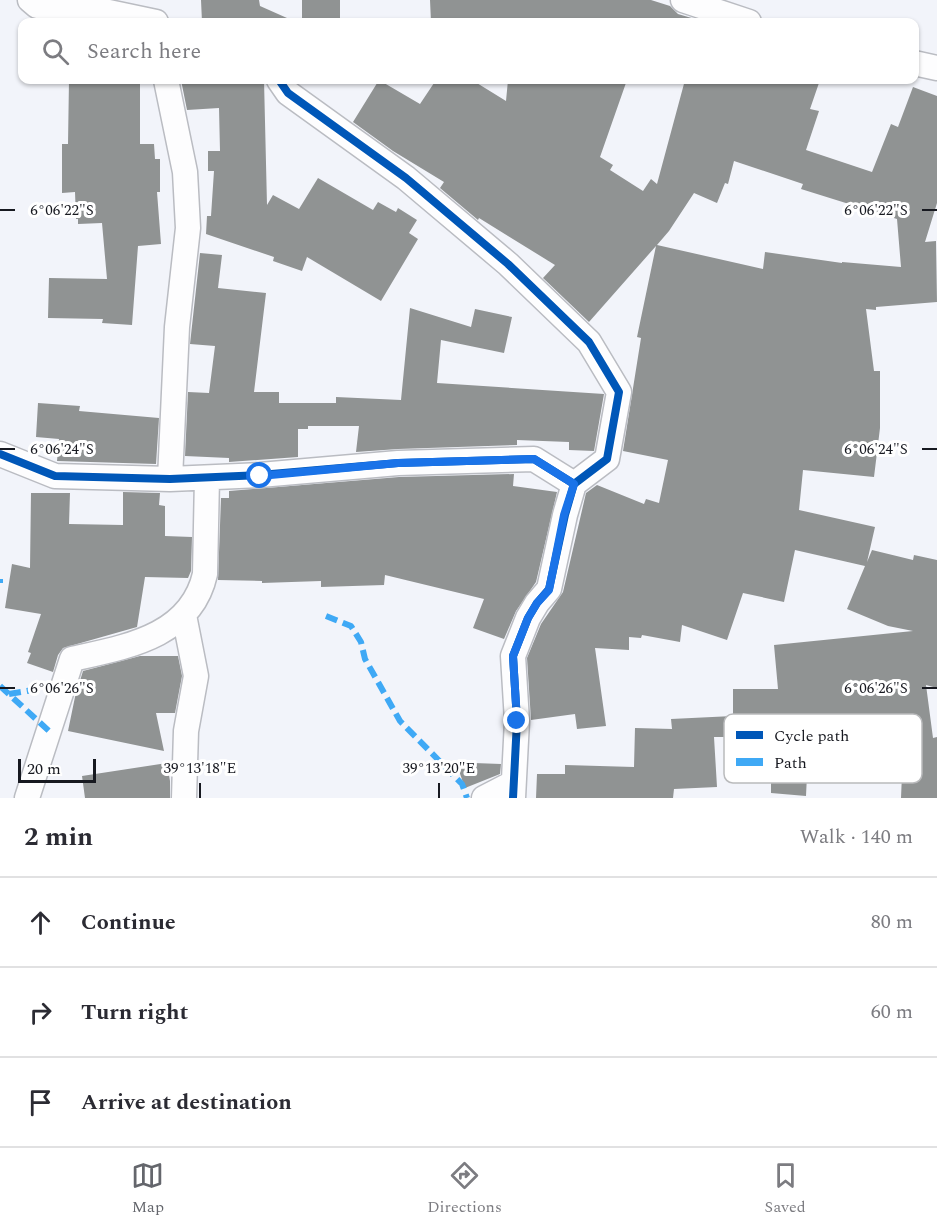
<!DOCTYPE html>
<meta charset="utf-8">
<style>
body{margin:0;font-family:Spectral,serif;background:#f2f2f3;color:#2b2b33}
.scale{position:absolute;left:18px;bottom:15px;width:78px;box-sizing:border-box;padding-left:6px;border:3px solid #171920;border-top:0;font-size:16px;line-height:21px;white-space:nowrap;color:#171920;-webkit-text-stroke:4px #fff;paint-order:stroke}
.stop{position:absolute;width:18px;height:18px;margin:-14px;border:4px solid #1a73e8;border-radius:50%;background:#fff}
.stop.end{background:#1a73e8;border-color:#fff;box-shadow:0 2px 6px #0008}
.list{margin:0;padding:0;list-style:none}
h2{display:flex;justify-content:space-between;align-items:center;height:78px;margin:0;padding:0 24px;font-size:26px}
h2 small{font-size:20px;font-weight:400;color:#7c7c81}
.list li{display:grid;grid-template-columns:39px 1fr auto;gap:18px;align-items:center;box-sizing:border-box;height:90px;padding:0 24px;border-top:2px solid #e1e1e2}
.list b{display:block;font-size:22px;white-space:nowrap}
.list em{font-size:20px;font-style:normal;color:#7c7c81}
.icon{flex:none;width:33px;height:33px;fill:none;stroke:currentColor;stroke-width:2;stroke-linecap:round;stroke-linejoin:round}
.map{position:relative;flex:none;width:937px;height:798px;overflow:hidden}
.search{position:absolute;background:#fff;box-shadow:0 2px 4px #0004;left:18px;right:18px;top:18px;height:66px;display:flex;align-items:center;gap:15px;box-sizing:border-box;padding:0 21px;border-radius:12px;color:#7c7c81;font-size:22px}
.sheet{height:348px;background:#fff}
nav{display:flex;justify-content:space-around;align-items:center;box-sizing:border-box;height:84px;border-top:2px solid #e1e1e2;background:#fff;font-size:16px;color:#7c7c81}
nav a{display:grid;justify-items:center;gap:3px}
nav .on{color:#64666c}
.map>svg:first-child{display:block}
</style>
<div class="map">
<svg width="937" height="798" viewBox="0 0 937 798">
<rect width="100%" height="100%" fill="#f2f4fa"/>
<!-- building -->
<path fill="#909393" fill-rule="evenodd" d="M201 0H259L260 6 296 22H202Z
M302 0H340V22H302Z
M430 0H651L670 6 678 14 705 22H431Z
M69 80H140V144H154L155 159H160V192H157L161 244 138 246 132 325 102 323 103 319 48 318 49 278 107 279 102 223 78 224V219H76L75 192 62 193V144H68Z
M181 80H264L267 205 273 195 299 209 318 178 373 210 378 202 396 212 398 208 417 220 409 233 418 239 381 301 307 257 302 271 273 261 274 257 206 234 207 216H211L214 171H208V151H220L219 108 187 110Z
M379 80 420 104 436 80H472L506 101 508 80H627L600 157 613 165 610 170 643 191 651 179 657 184 685 80H820L810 109 819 111 806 150 872 172 891 124 898 127 913 87 937 96V203L925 242 936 241 937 302 876 307V310L866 309 874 371H880V428L874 477 803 470 799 510 875 527 867 562 872 550 913 560 914 555 937 560V688L926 685 933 738 937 737V798H901L902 774 851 781 845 736 809 734 806 796 771 793V783H769V776H766V765H763L765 737H714L717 787 674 789 673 798H536L537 774H565V765L634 767 635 728 672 729 671 719 733 716V689H778L774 645 913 631 888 626 847 609 865 566 795 550 784 602 743 593 727 640 682 625 680 642 642 635 641 638 629 637V650L595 648 606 726 577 729 575 714 531 720 527 658 541 624 563 592 586 493 597 485 644 504 646 499 659 503 668 460 623 451 641 338 637 337 656 246 589 322 543 278 555 265 479 218 478 220 440 188 444 182 393 151 353 122ZM734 161 803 184 801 189 897 219 901 267 842 262V263L765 252 763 269 657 245 669 231 694 193 717 203 725 183 728 184Z
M200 253 222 255 218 288 266 293 254 392H279V403H336V397L401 400 410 308 471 327 475 309 512 317 504 353 441 340 437 383 604 394 594 451 569 450V442L517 440V445L398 449 356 452 359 426H308V429H298V457L229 462V458L185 456 188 392 209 393 215 346 190 344Z
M38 403 80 406 79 411 159 418 156 464 57 461 59 439 36 437Z
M514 474 513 486 557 492 536 582 516 611 504 639 473 628 484 599 385 575 384 585 321 587V581L262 583V581L218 580 221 498H229V491L399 477Z
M123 492 160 493 159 505 165 506V536L192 537 191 571 188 578 145 577 137 627 63 648 58 655 53 672 27 663 31 653 28 652 41 614 5 608 12 564 30 568 31 493H70L69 524 123 525Z
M140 656H178L182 676 175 713H156L164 751 68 731 75 697 83 671Z
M167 763 170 781V798H85L82 776Z
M474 763 501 764 500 774 465 788 458 768Z"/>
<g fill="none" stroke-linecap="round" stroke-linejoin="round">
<defs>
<path id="minor" d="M30 0 37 6 104 11 156 22
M683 0 749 22
M914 63 937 68
M166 80 185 172 188 228 177 327 170 479
M279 80 288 93 406 178 508 264 589 342 619 392 607 459 574 484 565 515 549 589 537 603 528 618 513 656 517 721 513 798
M0 454 55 476 170 479 260 475 398 463 534 459 574 484
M27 798 72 659C125 647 191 637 205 574L207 478
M184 798 186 731 196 676 184 615
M484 798 513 783"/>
</defs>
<!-- minor casing -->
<use href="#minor" stroke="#babcc2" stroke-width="27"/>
<!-- minor -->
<use href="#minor" stroke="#fdfdfe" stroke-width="24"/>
<!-- quiet -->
<path stroke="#3fa9f5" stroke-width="6" stroke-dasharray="12 6" stroke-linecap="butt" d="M0 579V583
M326 616 351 626 361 642 365 659 400 721 462 784 467 798
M0 686 49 731
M9 694 63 685"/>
<defs>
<path id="cycleway" d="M279 80 288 93 406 178 508 264 589 342 619 392 607 459 574 484 565 515 549 589 537 603 528 618 513 656 517 721 513 798
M0 454 55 476 170 479 260 475 398 463 534 459 574 484"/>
</defs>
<!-- cycleway casing -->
<use href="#cycleway" stroke="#fff" stroke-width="11"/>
<!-- cycleway -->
<use href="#cycleway" stroke="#0057b8" stroke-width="8"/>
</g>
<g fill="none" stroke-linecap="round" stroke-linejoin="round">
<!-- route -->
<path stroke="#1a73e8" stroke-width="8" d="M260 476 398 463 534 459 574 484 564 515 549 590 537 603 528 618 513 656 517 721"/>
</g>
<!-- ticks -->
<path fill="none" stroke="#171920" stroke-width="2" d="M0 210H15M922 210H937M0 449H15M922 449H937M0 688H15M922 688H937M200 783V798M439 783V798"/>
<!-- legend -->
<rect x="724" y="714" width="198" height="69" rx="9" fill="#fff" stroke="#b9babc" stroke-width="1.5"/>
<rect x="736" y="731" width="27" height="8" fill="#0057b8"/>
<rect x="736" y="758" width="27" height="8" fill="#3fa9f5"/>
<g font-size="16" fill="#171920">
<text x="774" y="741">Cycle path</text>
<text x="774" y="768">Path</text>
</g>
<g font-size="15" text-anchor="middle" fill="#171920" stroke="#fff" stroke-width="6" stroke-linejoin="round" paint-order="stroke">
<text x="62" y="215">6°06'22"S</text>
<text x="876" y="215">6°06'22"S</text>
<text x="62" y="454">6°06'24"S</text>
<text x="876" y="454">6°06'24"S</text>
<text x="62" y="693">6°06'26"S</text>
<text x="876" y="693">6°06'26"S</text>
<text x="200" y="773">39°13'18"E</text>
<text x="439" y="773">39°13'20"E</text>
</g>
</svg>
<div class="scale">20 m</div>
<div class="stop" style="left:260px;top:476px"></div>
<div class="stop end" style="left:517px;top:721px"></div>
<div class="search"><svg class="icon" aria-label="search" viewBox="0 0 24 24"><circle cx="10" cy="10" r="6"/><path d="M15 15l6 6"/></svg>Search here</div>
</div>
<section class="sheet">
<h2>2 min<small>Walk · 140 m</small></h2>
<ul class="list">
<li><svg class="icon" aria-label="ahead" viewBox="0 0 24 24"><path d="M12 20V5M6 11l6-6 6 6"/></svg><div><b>Continue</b></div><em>80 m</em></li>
<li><svg class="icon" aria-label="right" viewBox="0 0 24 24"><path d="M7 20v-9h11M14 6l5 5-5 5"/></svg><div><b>Turn right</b></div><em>60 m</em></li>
<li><svg class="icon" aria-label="arrive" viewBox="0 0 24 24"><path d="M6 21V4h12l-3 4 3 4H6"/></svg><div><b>Arrive at destination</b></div></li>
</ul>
</section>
<nav>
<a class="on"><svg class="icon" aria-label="map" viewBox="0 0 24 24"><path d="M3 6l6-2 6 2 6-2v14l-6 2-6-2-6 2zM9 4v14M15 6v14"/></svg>Map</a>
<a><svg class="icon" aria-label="directions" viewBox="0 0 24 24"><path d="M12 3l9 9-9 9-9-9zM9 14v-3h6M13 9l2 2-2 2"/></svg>Directions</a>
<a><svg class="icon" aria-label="saved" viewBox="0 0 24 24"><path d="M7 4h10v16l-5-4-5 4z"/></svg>Saved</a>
</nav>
